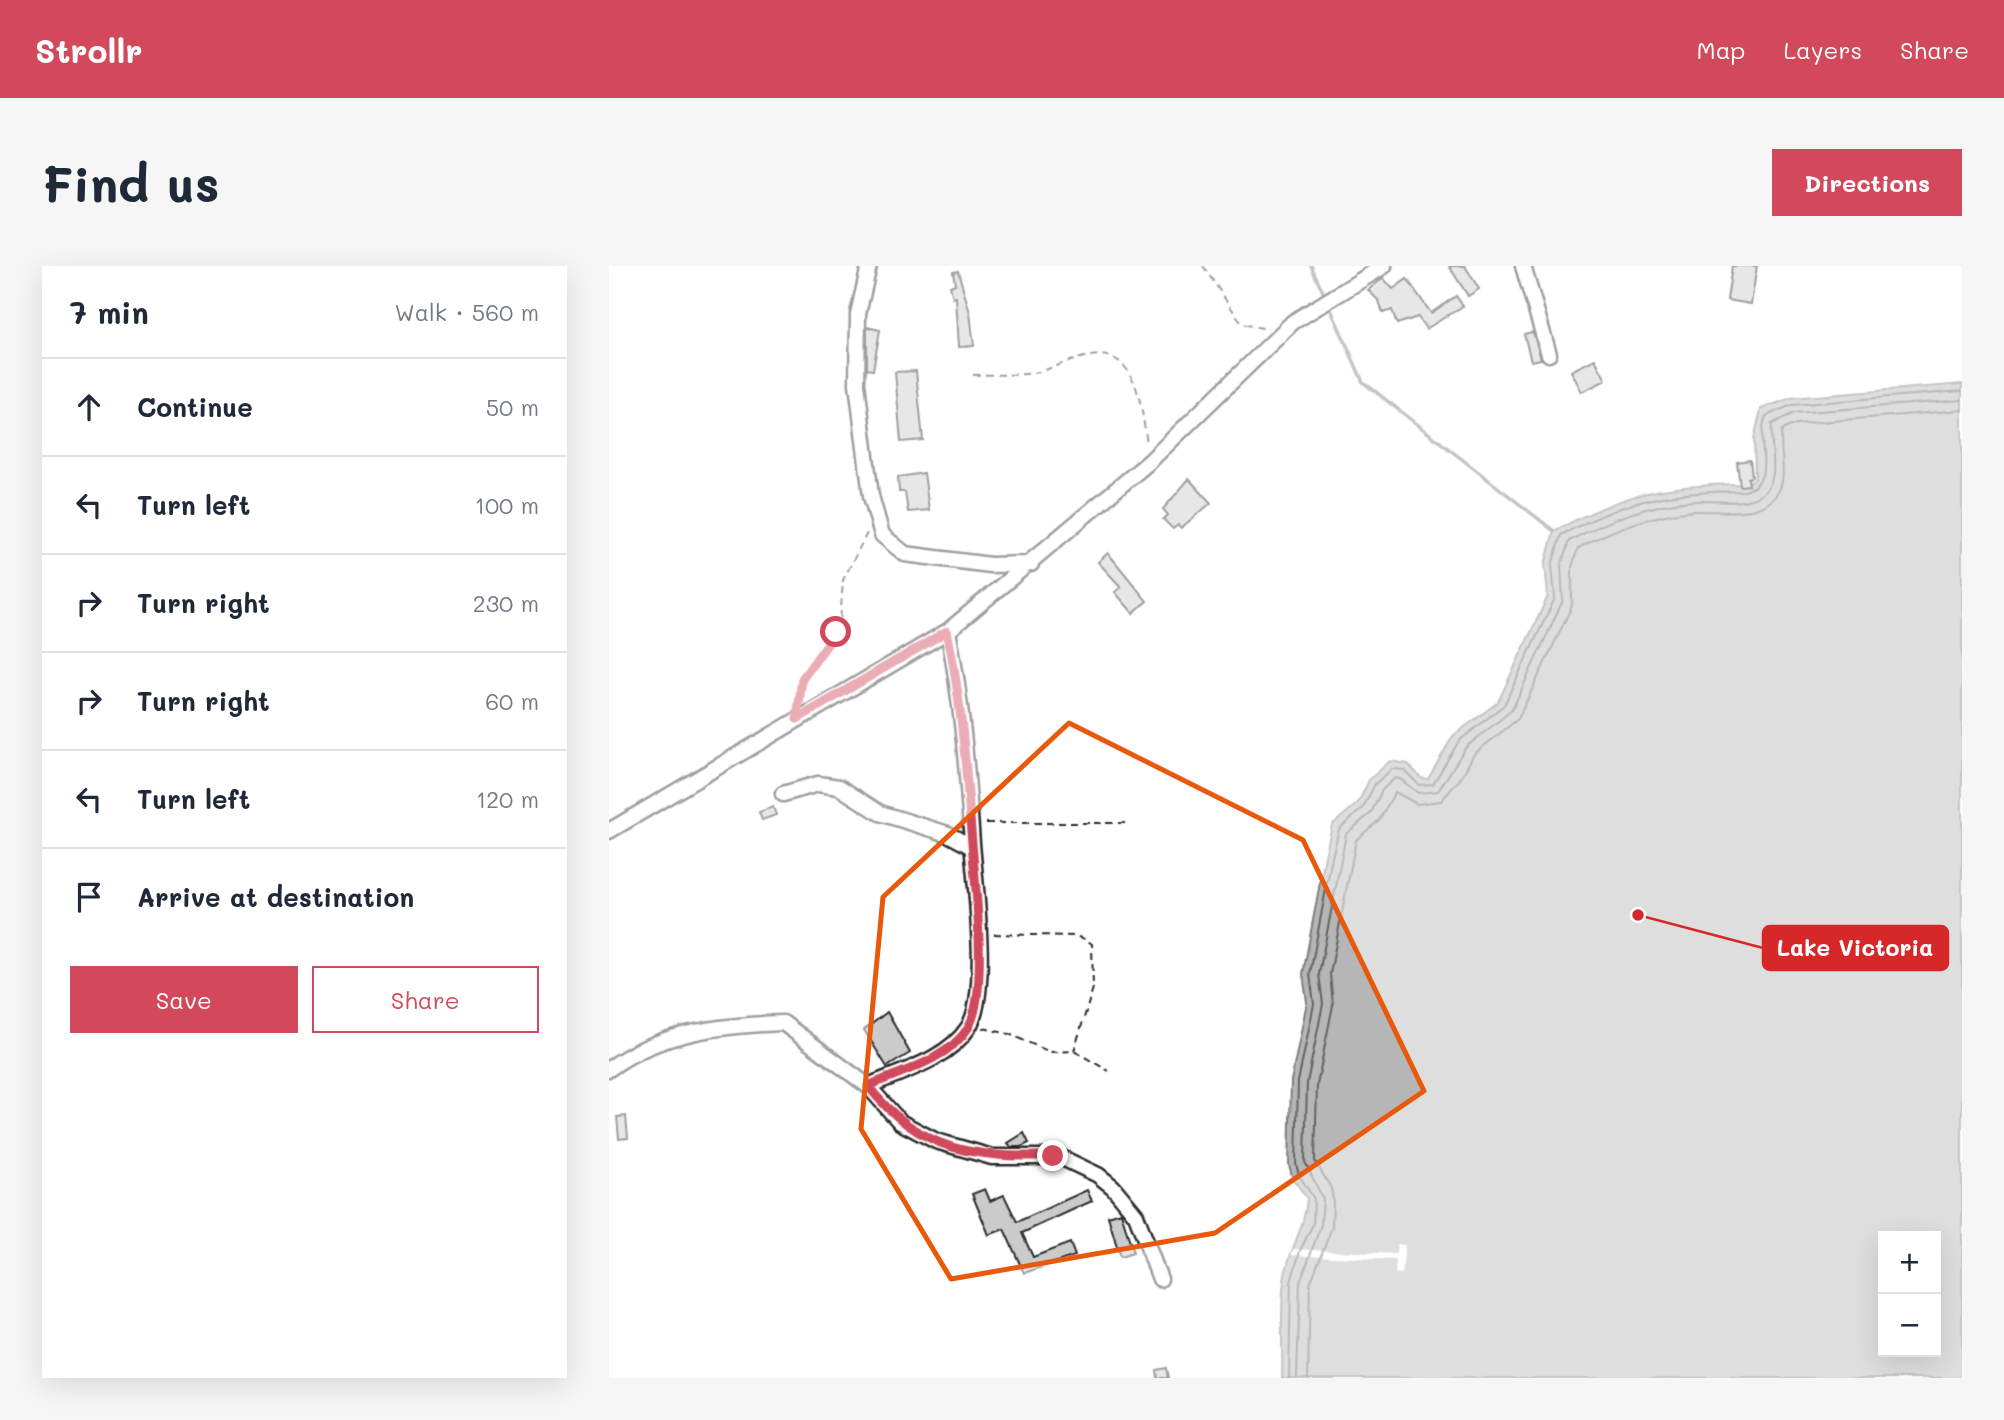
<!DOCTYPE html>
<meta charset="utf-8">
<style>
body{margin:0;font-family:Mali,sans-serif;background:#f6f6f7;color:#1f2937}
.controls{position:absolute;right:21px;bottom:21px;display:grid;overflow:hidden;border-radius:0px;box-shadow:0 7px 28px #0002}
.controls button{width:63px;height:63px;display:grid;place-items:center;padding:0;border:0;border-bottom:2px solid #e0e1e3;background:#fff;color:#1f2937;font:35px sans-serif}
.stop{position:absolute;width:21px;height:21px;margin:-16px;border:5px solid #d1495b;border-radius:50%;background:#fff}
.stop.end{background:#d1495b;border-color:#fff;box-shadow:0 2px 7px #0008}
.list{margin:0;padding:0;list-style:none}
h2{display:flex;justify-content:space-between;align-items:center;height:91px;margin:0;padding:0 28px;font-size:30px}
h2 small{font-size:23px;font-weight:400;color:#747a83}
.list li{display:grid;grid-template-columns:46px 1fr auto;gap:21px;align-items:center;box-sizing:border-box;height:98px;padding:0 28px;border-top:2px solid #e0e1e3}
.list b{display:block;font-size:26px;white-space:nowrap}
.list em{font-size:23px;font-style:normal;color:#747a83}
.actions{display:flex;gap:14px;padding:21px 28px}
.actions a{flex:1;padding:16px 0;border:2px solid #d1495b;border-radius:0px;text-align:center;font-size:24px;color:#d1495b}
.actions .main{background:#d1495b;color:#fff}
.icon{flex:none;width:38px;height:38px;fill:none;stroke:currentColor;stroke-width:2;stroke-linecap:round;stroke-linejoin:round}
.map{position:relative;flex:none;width:1353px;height:1112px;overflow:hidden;border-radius:0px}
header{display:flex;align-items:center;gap:42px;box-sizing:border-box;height:98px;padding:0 35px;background:#d1495b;color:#fff}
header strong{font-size:33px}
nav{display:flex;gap:38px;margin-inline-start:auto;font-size:24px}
.intro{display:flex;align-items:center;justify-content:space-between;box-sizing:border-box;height:168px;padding:0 42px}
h1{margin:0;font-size:49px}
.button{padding:18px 32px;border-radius:0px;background:#d1495b;color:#fff;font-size:24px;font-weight:700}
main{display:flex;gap:42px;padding:0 42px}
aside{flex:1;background:#fff;border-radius:0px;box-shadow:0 7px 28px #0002}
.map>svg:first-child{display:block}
</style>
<header>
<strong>Strollr</strong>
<nav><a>Map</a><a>Layers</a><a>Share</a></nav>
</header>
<div class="intro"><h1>Find us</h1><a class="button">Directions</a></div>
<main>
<aside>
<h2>7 min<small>Walk · 560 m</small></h2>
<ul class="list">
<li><svg class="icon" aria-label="ahead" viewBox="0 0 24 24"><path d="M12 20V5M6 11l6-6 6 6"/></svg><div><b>Continue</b></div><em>50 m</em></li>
<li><svg class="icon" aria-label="left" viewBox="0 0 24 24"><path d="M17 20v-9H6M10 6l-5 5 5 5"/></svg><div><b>Turn left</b></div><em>100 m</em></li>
<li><svg class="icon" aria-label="right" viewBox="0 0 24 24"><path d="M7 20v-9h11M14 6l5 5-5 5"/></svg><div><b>Turn right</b></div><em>230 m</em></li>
<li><svg class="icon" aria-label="right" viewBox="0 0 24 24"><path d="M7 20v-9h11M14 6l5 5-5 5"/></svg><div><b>Turn right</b></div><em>60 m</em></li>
<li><svg class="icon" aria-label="left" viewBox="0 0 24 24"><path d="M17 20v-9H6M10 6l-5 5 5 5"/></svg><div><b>Turn left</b></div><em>120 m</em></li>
<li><svg class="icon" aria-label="arrive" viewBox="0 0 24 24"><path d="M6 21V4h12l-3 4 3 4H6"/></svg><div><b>Arrive at destination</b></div></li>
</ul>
<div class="actions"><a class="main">Save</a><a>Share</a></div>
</aside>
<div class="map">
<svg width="1353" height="1112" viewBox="0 0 1353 1112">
<rect width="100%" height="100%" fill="#fff"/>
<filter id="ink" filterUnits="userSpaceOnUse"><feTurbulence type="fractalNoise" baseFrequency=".0143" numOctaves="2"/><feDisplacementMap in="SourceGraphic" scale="14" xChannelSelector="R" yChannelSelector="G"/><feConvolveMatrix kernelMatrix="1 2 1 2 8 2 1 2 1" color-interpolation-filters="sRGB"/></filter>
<g filter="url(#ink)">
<!-- water -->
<path fill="#b6b6b6" stroke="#7e7e7e" stroke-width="2" fill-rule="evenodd" d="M1353 118V1112H673C674 1082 671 1043 675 1015 679 984 696 964 698 932L684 913 680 899 682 815 698 736 694 708 716 590 723 559 749 537 760 514 781 495 799 498 812 512 819 513 844 470 889 436 939 330 936 299 945 265C1019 226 1053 219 1136 218L1146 213 1145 173 1152 143 1182 132ZM1274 970H1327V1086H1274Z"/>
<!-- pier -->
<path fill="#fff" d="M788 978 796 979 793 1008 786 1007 787 994 682 989 684 983 787 988Z"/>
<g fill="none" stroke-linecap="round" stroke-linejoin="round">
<!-- shore -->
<path stroke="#636363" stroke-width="2" d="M680 1112 682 1016 691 985 704 958 705 933 690 909 687 898 689 816 705 738 701 708 723 591 730 563 754 542 766 518 783 503 795 504 810 519 824 518 850 475 895 439 946 332 943 299 952 269C1022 232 1057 226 1136 225 1169 214 1145 180 1157 150L1183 139 1353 125
M688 1112 691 1017 712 959 714 933 696 896 698 817 714 738 710 708 737 568 762 547 773 524 786 512 791 513 809 527 829 525 857 481 903 444 954 334 952 300 960 275C1000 254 1040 237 1087 235 1107 234 1145 242 1159 222 1170 207 1160 177 1163 158L1185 147 1353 134
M699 1112 701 1018 723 961 724 934 722 922 706 895 708 819 724 739 721 708 747 574 770 554 786 526 808 538 832 535 852 512 865 488 909 453 963 340V301L969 282C1006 262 1043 248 1086 245 1111 244 1151 253 1168 228 1180 210 1169 185 1173 164L1187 158 1353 144"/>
<!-- stream -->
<path stroke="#7e7e7e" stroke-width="3.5" d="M702 0 716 30
M719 37 754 116 945 265"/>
</g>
<!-- building -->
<path fill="#cbcbcb" stroke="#2b2b2b" stroke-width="2" d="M840 0H856L870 23 859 30Z
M1123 0H1148L1142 38 1118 34Z
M349 5 361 47 365 80 350 81 347 31 344 32 341 20 346 18 344 6Z
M774 12 784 23 798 13 822 47 847 30 854 40 817 63 809 51 788 58 783 44 774 47 770 35 759 24Z
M258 61 271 64 264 104 258 103Z
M924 66 932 93 922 95 915 68Z
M986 93 997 114 973 126 962 105Z
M307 105 314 174 292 176 286 106Z
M1141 194 1143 211 1139 212 1140 219 1131 220 1128 196Z
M315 207 320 244 299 246 296 226H290L289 211Z
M580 213 602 237 572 262 569 259 564 263 554 253 559 249 554 243Z
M499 287 538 335 524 347 506 326 512 321 489 296Z
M164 541 167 549 153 554 150 546Z
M278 746 301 787 278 801 255 764Z
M17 850 19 872 10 873 8 851Z
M415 867 420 877 412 881H402L399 877Z
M376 923 381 935 395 929 408 956 478 924 483 935 413 967 424 991 461 977 466 990 415 1007 395 963 380 969 363 928Z
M512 946 524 987 511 991 499 950Z
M557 1102 559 1112H548L547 1104Z"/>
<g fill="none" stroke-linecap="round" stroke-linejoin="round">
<defs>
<path id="minor" d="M260 0 249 48 248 118 262 230 273 269 296 288 381 299 422 298
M914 0 940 88
M174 528 209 518 230 521 271 547 339 568 363 581
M0 565 339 365 541 195 684 56 775 0
M0 803C49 766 114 759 174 757L259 820 291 856 327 875 383 891H451L489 909 504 921 527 949 551 1013
M259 820C291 806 338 794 359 762 381 729 366 618 363 577 358 505 353 435 339 365"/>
</defs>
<!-- minor casing -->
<use href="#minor" stroke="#2b2b2b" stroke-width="19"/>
<!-- path -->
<path stroke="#2b2b2b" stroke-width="2" stroke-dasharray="7 5" stroke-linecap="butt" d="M594 0 633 58 659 63
M364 109C384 108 405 110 424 107 443 103 462 93 481 90 530 81 532 144 538 177
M191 436 192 417 197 403 231 357 234 314 258 267
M377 557H518
M385 668 465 670 476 673 483 678 484 722 465 785
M374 762 400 768 441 786 465 785 500 805"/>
<!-- minor -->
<use href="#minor" stroke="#fff" stroke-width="14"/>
</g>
</g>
<g fill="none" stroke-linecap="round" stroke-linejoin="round" filter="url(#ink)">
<!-- route -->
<path stroke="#d1495b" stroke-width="9" d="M227 366 193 413 188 453 338 365C353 435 357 505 363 577 366 617 380 729 359 762 339 794 291 806 259 820 312 887 364 891 444 890"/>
</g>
<!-- marked area -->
<path d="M0 0H1353V1112H0ZM460 457 694 574 815 825 606 967 342 1013 252 863 274 631Z" fill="#fff" fill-opacity=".55" fill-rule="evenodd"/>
<path fill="none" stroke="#e8590c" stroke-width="5" stroke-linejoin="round" d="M460 457 694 574 815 825 606 967 342 1013 252 863 274 631Z"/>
<!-- callouts -->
<path fill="none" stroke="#d62828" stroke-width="2.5" d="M1029 649L1154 682"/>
<circle fill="#d62828" stroke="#fff" stroke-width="2.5" cx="1029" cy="649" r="7"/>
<rect fill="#d62828" stroke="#d62828" stroke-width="2.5" x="1154" y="660" width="185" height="44" rx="7"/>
<g font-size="23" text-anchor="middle" font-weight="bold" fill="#fff">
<text x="1246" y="690">Lake Victoria</text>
</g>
</svg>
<div class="controls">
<button>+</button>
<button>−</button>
</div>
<div class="stop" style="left:227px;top:366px"></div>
<div class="stop end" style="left:444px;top:890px"></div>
</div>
</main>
